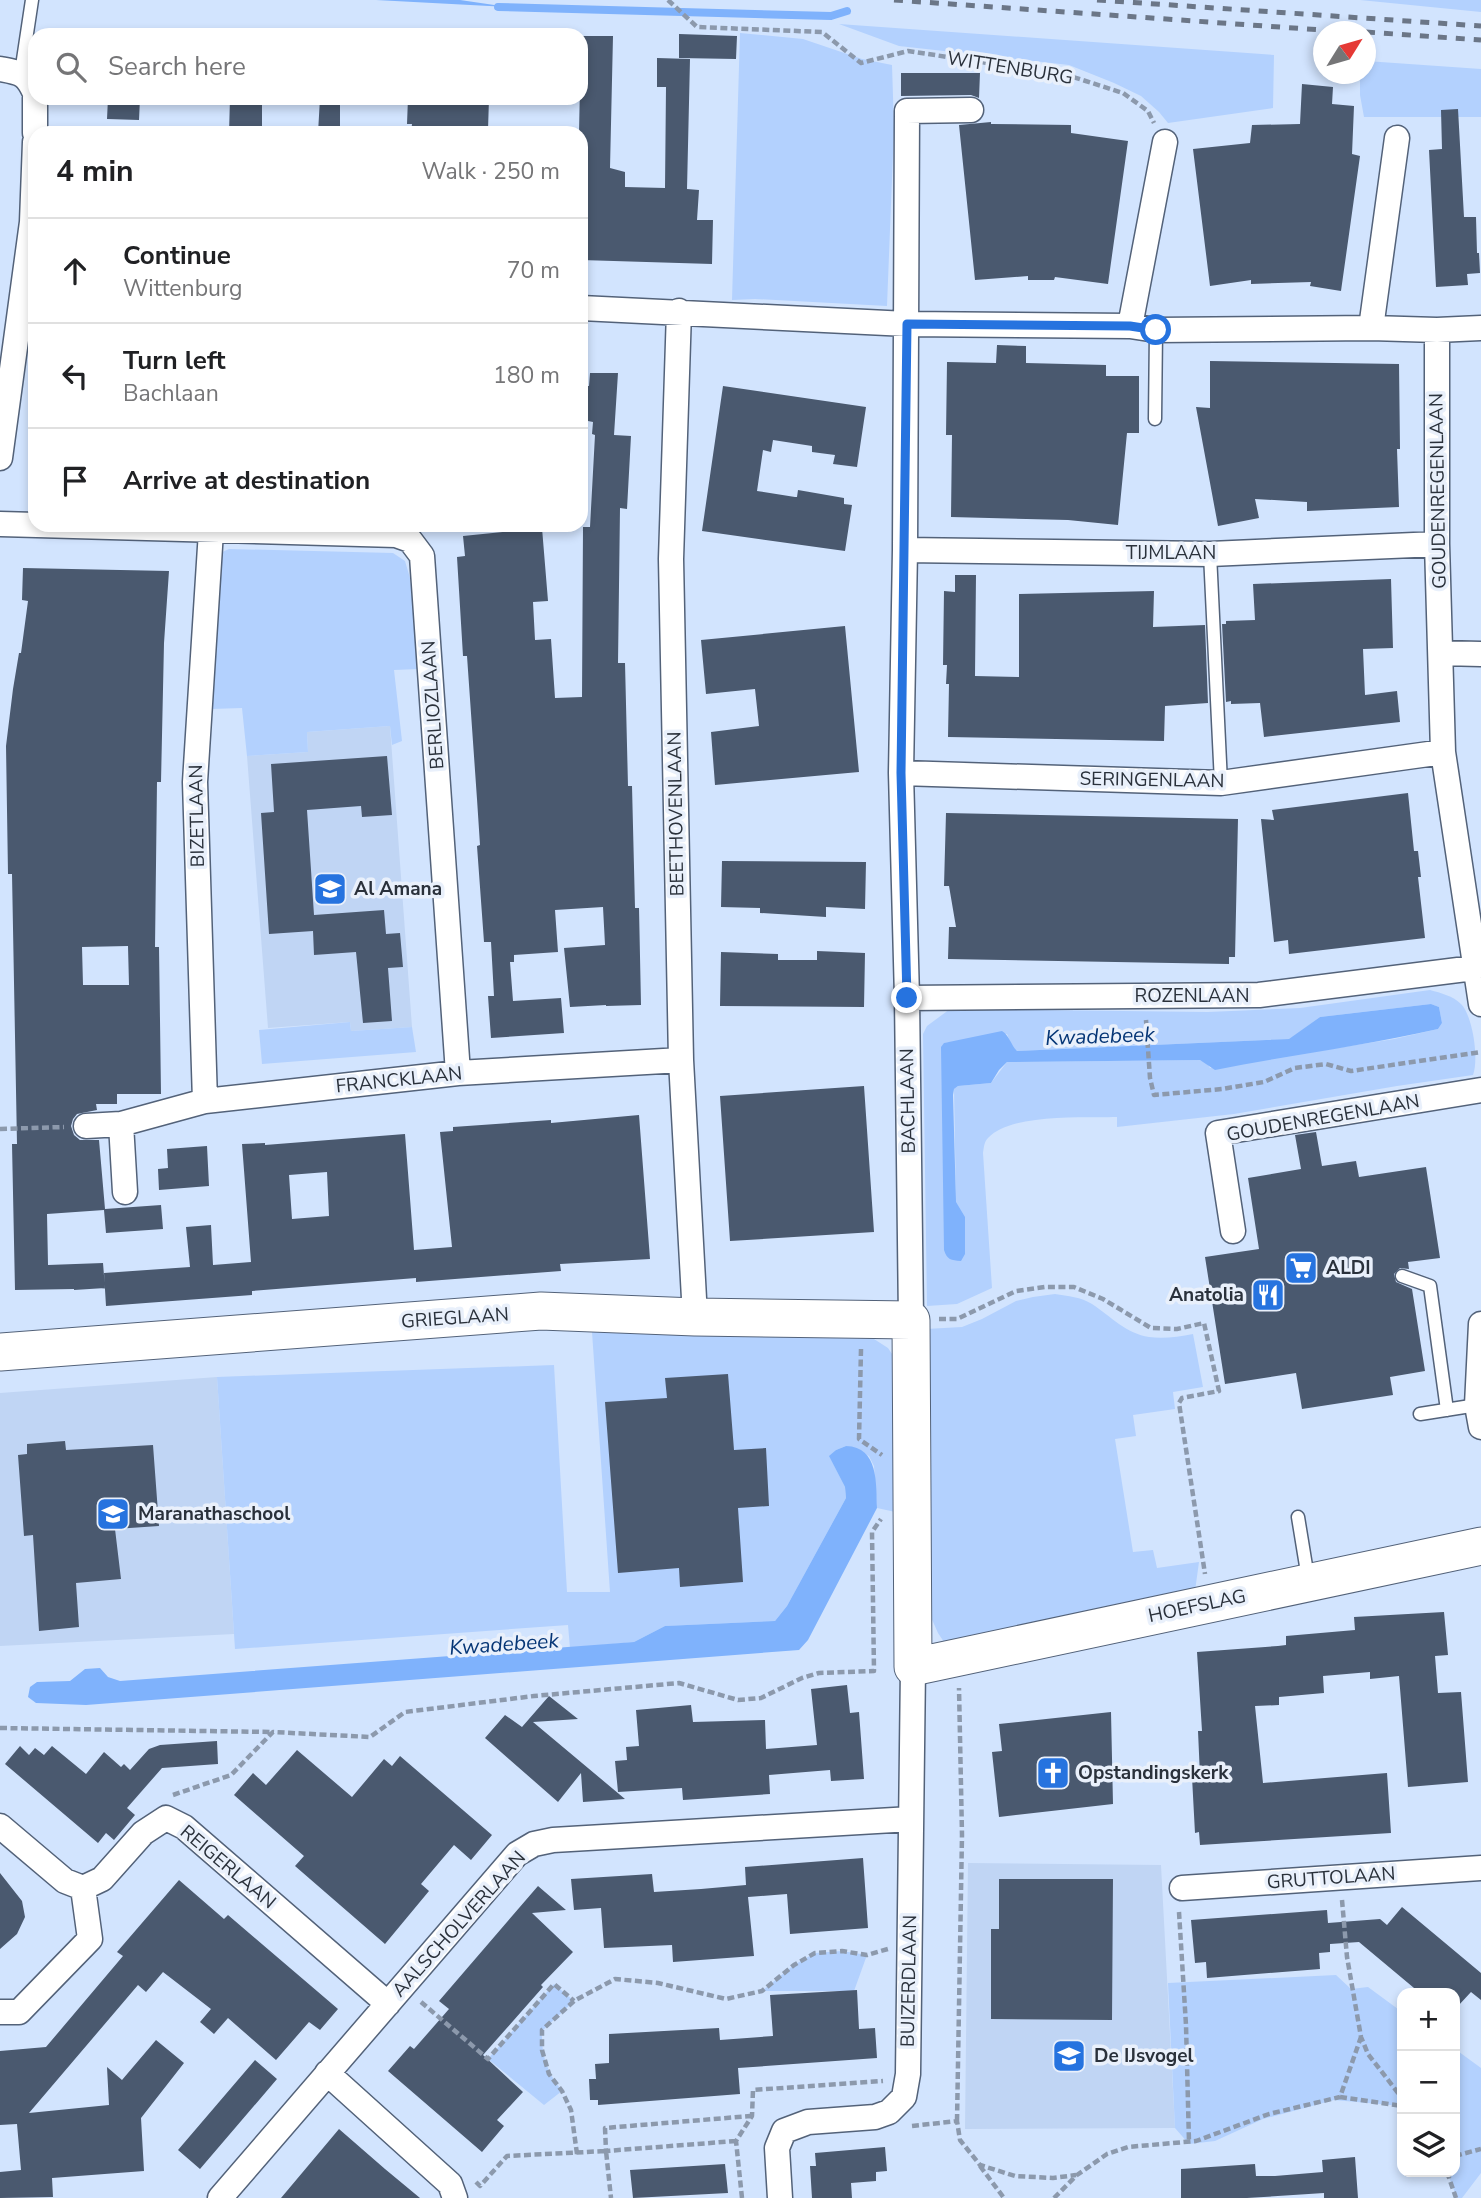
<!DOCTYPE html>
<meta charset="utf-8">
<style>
body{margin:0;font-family:"Nunito Sans",sans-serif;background:#f2f2f2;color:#202124}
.controls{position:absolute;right:21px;bottom:21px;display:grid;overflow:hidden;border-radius:14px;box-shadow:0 4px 10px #0003}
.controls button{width:63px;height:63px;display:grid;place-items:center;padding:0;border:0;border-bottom:2px solid #e0e0e0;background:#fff;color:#202124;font:35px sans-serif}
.compass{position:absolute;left:1313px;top:21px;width:63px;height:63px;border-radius:50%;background:#fff;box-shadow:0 4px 10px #0003;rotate:53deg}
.stop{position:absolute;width:21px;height:21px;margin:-16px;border:5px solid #2673df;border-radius:50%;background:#fff}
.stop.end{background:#2673df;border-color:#fff;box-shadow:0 2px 7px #0008}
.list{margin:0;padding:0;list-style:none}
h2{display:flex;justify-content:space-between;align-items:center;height:91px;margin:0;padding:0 28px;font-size:30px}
h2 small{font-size:23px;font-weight:400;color:#757577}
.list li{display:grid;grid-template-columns:46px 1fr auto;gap:21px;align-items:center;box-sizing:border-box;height:105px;padding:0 28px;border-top:2px solid #e0e0e0}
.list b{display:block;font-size:26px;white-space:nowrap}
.list p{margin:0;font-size:23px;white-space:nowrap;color:#757577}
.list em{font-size:23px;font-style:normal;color:#757577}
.icon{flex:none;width:38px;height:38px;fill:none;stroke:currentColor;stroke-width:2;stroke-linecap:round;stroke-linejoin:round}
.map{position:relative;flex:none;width:1481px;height:2198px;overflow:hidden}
.search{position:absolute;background:#fff;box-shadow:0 4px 10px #0003;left:28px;top:28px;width:560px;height:77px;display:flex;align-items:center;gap:18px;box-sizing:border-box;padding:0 24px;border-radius:21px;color:#757577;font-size:26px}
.panel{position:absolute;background:#fff;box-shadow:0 4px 10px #0003;left:28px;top:126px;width:560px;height:406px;border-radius:21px}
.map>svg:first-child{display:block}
</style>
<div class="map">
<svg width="1481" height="2198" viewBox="0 0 1481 2198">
<rect width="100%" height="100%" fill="#d2e4fe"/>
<!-- built -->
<path fill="#c0d5f4" d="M390 726 412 1027 351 1031 350 1022 268 1028 247 756 308 752 307 732Z
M217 1377 234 1634 0 1646V1393Z
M968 1863 1161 1865 1175 2128 965 2129Z"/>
<!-- green -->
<path fill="#b3d1fe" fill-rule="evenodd" d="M1360 0H1481V12Z
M839 24 1274 55 1273 108 1168 123 1159 112 1141 96 1114 83 1069 65 899 46Z
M740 33 803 39 862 59 892 65 894 128 887 306 755 299 732 300Z
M1366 61 1481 69V117H1364L1360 95V74H1366Z
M229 549 393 553 405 561 410 578 419 669 394 670 402 741 392 745 390 726 307 732 308 752 247 756 242 708 211 709 218 554Z
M1430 990C1441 993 1453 996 1461 1004 1473 1016 1479 1060 1473 1075L1397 1086 1234 1114 1117 1127V1117C1084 1118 1011 1113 988 1138 984 1142 984 1147 983 1153L992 1288 957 1304 927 1306 923 1034 927 1026 950 1009 1208 1012 1300 1008ZM1431 1004 1439 1007 1442 1023 1438 1029 1394 1039 1210 1068 1206 1062 1200 1060 1007 1062 991 1083 958 1086 954 1089 956 1202 944 1043 1007 1034 1011 1044 1017 1051 1290 1039 1320 1017Z
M350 1022 351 1031 412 1027 416 1052 262 1064 259 1030Z
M1055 1294C1068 1296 1081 1297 1092 1304 1110 1316 1127 1334 1149 1337 1163 1339 1178 1337 1193 1334L1203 1387 1173 1392 1175 1409 1133 1415 1136 1436 1115 1439 1133 1552 1153 1550 1157 1568 1199 1562 1195 1591 944 1642 938 1633 930 1615 926 1329 962 1327 982 1319 1016 1301 1033 1297Z
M592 1332 874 1339 888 1348 896 1360 900 1513 877 1508 874 1466 869 1456 846 1446 836 1450 830 1457 845 1487 846 1498 787 1606 775 1621 665 1626 634 1642 570 1648 568 1625 235 1649 217 1377 554 1365 567 1592H610Z
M842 1951 867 1955 854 1991H762L794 1965 815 1953Z
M1336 1975 1351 1989 1368 1987 1402 2012V2106L1334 2100 1263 2119 1215 2141 1189 2144 1175 2128 1168 1983Z
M554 1984 574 2001 542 2031C541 2055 547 2072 562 2091L544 2105 488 2059Z
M1455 2049 1481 2068V2173L1462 2198H1457L1447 2172H1455Z"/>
<!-- water -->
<path fill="#7fb2fc" d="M376 0H460L508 7Z
M1431 1004 1439 1007 1442 1023 1438 1029C1364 1046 1289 1055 1215 1070L1200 1060 1007 1062 999 1070 991 1083 958 1086 954 1089 953 1095 956 1202 965 1217V1254L961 1261C951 1260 947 1260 944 1250L941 1047 944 1043 1002 1031C1009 1035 1011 1045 1017 1051L1289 1039 1320 1017Z
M846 1446C879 1447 876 1484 877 1508L808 1640 799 1650 86 1705 36 1703 28 1697 30 1687 37 1682 70 1681 85 1669 100 1668 108 1677 120 1681 634 1642 665 1626 775 1621 787 1606 846 1498 845 1487 829 1456 836 1450Z"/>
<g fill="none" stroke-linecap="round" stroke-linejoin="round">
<!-- stream -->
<path stroke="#7fb2fc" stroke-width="8" d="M498 7 831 16 847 11"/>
</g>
<!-- building -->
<path fill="#4a596f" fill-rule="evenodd" d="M679 34 737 36 736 59 679 58Z
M581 36H613L610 168 625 172V187L665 188 666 87H657V58L690 59 687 189 699 190 697 220H713L712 264 581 260V228H587L581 198V133H579Z
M901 73H980L979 98 971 95 901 96Z
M1302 84 1333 87 1332 104 1354 106 1352 154 1360 156 1341 291 1310 286 1311 282 1251 284V280L1210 286 1193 149 1250 143 1252 125 1300 124Z
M108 98H140L139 120 107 119Z
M230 98H262V133H229Z
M320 98H340V133H318Z
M408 98H489L488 130 434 129V133H411L412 124H407Z
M1458 109 1464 217H1476L1477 253H1479L1480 273 1467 274 1468 285 1436 287 1429 150 1442 149 1441 110Z
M991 122V124L1071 125V133L1128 141 1108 284 1055 277 1054 280H1028V276L975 280 959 125Z
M997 345 1026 346V363L1106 365V376H1139V433H1127L1118 525 1068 520 951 517 952 435H946L947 362 996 363Z
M1210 361 1399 364 1400 449H1397L1399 507 1307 511V502L1255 499 1259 518 1218 526 1196 407 1210 408Z
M590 373H618L614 435 631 436 627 509 620 508 618 663H625L628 786H632L635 908H639L641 1005 606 1006V1005L570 1007 564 948 605 945 603 907 555 910 558 952 514 955V962H510L513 1001 561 998 564 1033 491 1038 488 996H494L491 942H484L477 846 480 845 477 799 467 656H463L457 557 465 556 463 536 542 528 548 601 533 602 535 640 551 639 555 698 582 697 583 527H590L595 435 592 434 593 422 588 421V414H581V386H589Z
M723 386 866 407 857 467 833 464 835 455 812 452V446L773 440 771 452 763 450 757 491 795 497H797L798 490 844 498V504L852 505 845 551 702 531Z
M23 568 169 571 164 643 161 782H157L155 947H159L161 1094H117V1104H96L97 1110 77 1114 73 1119 71 1126 74 1135 80 1140H99L105 1209 161 1205 163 1229 106 1233 104 1210 47 1214 48 1265 103 1263 105 1288 74 1290V1289L15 1290 12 1144H17L12 874H8L6 746 13 689 19 653H21L28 601 22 600ZM128 946 129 985H83L82 947Z
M955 575H976L975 676 1019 677V594L1154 591 1153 627 1205 625 1208 703 1165 706 1164 741 948 737 949 684H946L947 665H943L944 591 955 592Z
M1391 579 1393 648 1363 649 1365 695 1397 691 1400 722 1264 737 1260 703 1231 704V701L1226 702 1222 624H1226V621L1255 620 1253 584Z
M845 626 859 772 715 785 711 732 759 726 755 689 706 694 701 640Z
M387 756 392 815 362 817 361 806 307 810 314 915 384 910 386 934 400 933 403 967 388 968 392 1021 363 1023 356 952 314 955 313 931 269 934 261 813 274 812 271 764Z
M1408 793 1414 851H1418L1421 877H1418L1425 938 1289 954 1288 940 1274 942 1261 819 1274 820 1272 810Z
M946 813 1238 819 1235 957H1229V964L948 959 949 927H956L949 886H944Z
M722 861 866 862 865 909 826 907V917L760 913V908L721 907Z
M817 951 865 953 864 1007 720 1006 721 952 778 954V960H817Z
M864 1086 874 1232 730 1241 720 1096Z
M639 1115 650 1259 560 1264 561 1271 416 1282V1278L252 1291V1295L106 1306 104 1273 190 1267 186 1227 211 1225 213 1265 251 1262 242 1144 265 1143V1145L405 1134 414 1250 452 1247 440 1132 453 1131V1127L551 1120V1123ZM327 1172 329 1216 292 1219 289 1175Z
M1316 1132 1322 1166 1356 1161 1359 1177 1426 1167 1440 1258 1408 1262 1409 1269 1400 1268 1394 1274 1396 1282 1412 1289 1425 1371 1390 1377 1393 1395 1302 1409 1296 1373 1225 1384 1205 1257 1259 1249 1248 1178 1301 1169 1295 1135Z
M207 1146 209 1186 159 1190 158 1169 168 1168 167 1149Z
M728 1374 734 1450 766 1448 769 1506 738 1508 743 1582 680 1587 679 1568 618 1573 605 1402 667 1398 665 1378Z
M65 1441 66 1450 153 1445 159 1526 115 1529 121 1579 76 1583 79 1627 39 1631 33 1535 24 1536 18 1455 27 1454V1444Z
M1444 1612 1448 1655 1435 1656 1438 1693 1461 1692 1468 1782 1408 1787 1399 1676 1370 1679V1672L1323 1676 1324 1693 1279 1697V1705L1255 1706 1263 1783 1387 1773 1391 1833 1200 1845 1199 1832 1195 1833 1192 1777 1200 1776 1198 1731H1202L1197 1652 1278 1646 1286 1645V1636L1355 1630 1354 1617Z
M847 1685 850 1713 859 1712 864 1779 831 1781 830 1770 769 1775 770 1794 683 1800 682 1788 618 1792 615 1761 627 1760 626 1747 639 1746 636 1710 691 1705 693 1722 765 1720 766 1749 817 1745 811 1689Z
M549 1696 578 1719 533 1722 625 1799 583 1802 581 1773 558 1802 485 1738 505 1715 522 1727Z
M1111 1712 1113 1804 999 1817 992 1752 1002 1751 999 1724Z
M217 1741 218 1764 162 1768 127 1808 135 1815 114 1840 106 1833 98 1843 5 1764 20 1746 29 1755 35 1748 44 1755 52 1746 86 1774 104 1752 121 1767 124 1764 130 1770 149 1749 160 1745Z
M297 1750 352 1797 384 1759 392 1766 400 1756 492 1835 471 1860 454 1845 421 1884 429 1891 385 1944 295 1866 304 1856 234 1795 253 1773 266 1785Z
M863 1858 868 1928 790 1934 787 1894 748 1897 754 1956 673 1962 672 1945 604 1948 601 1908 574 1910 571 1879 652 1874 654 1892 701 1889 746 1885 745 1867Z
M0 1873 22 1901 25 1917 17 1934 0 1949Z
M999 1879H1113L1112 2020 991 2019V1929H999Z
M179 1880 224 1919 228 1915 338 2009 320 2030 309 2022 276 2060 228 2018 214 2034 200 2022 211 2009 163 1972 146 1992 138 1985 29 2113 109 2105 107 2067 122 2080 156 2040 184 2063 141 2118 144 2171 52 2178 53 2197 0 2198V2172L21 2170 17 2124 0 2125V2051L46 2047 123 1956 117 1952Z
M538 1886 566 1910 532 1913 573 1952 541 1985 543 1987 483 2055 523 2092 497 2120 504 2126 482 2152 388 2071 410 2046 414 2049 449 2009 439 2001Z
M1402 1907 1481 1973V2000L1471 1992 1458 2006 1455 2003V1993H1420L1359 1942 1330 1944V1952L1319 1953 1320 1969 1207 1978 1206 1962 1195 1963 1191 1920 1327 1910 1328 1923 1380 1919 1387 1925Z
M857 1990 859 2029 875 2028 877 2058 738 2068 740 2094 598 2105V2100H590L589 2079H596L595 2064 609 2063V2034L719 2028 720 2040 773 2036 770 1995Z
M255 2060 277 2079 200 2169 178 2150Z
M339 2129 385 2169 420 2198H281Z
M885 2147 887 2171 876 2172V2181L851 2183 852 2198H812L810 2166H816L815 2153Z
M1355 2157 1358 2198H1324V2193L1247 2198H1181V2169L1255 2164 1256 2176H1275L1323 2172 1322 2160Z
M725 2164 728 2193 633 2198 630 2170Z"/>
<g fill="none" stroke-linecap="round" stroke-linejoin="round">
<defs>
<path id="lane" d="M21 73 32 0
M1155 419 1156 330
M1210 554 1221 783
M1402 1276 1430 1286 1447 1410
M1420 1414 1477 1405
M1298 1517 1308 1578"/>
<path id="street" d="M0 69C21 73 26 73 35 93
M35 133V98
M581 308 907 324 1130 326 1156 330 1371 328 1437 330 1481 328
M679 311 671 559 681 1060 695 1317
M1130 326 1165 142
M1371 328 1397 138
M1437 330V544L1443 752 1481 1004
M0 458 32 222 35 142
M0 524 396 535 410 540 422 556 458 1073
M905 550 1210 554 1437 544
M1441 653 1481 654
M901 773 1221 783 1443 752
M907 998 1259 995 1474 968
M205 1101 195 782 211 531
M121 1124 125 1192
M86 1126 121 1124 205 1101 458 1073 681 1060
M1233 1231 1218 1133 1481 1090
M911 1320 907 998 901 773 905 550 907 111 971 110
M1481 1324 1477 1405 1481 1427
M0 1826 65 1881 83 1888 102 1879 143 1833 166 1818 184 1827 388 2004
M1182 1888 1481 1868
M0 2012H19L90 1939 83 1888
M327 2073 450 2184 455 2198
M220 2198 517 1854 534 1844 553 1840 911 1819
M780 2198 777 2148 784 2131 808 2122 875 2117 889 2112 904 2097 908 2074 913 1667"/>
<path id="secondary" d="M0 1352 541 1311 695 1317 911 1320 913 1667 1481 1546"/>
</defs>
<!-- lane casing -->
<use href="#lane" stroke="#536279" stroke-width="15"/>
<!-- street casing -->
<use href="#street" stroke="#536279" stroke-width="27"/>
<!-- secondary casing -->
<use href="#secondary" stroke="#536279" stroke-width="39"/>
<!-- path -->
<path stroke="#8c99ac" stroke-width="4.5" stroke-dasharray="7 3.5" stroke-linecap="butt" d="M668 0 697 27 822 32 861 63 908 51 1067 75 1123 93 1148 111 1154 123
M1146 1020 1150 1078 1154 1095 1222 1089 1264 1082 1295 1068 1326 1064 1351 1071 1481 1052
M0 1129 64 1127
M939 1319H957L1016 1291 1045 1287H1074L1103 1299 1151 1328 1177 1329 1204 1323 1219 1391 1182 1398 1179 1403 1205 1574
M861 1349 859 1439 882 1455
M0 1728 272 1732
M173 1795 231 1775 273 1732 370 1737 405 1712 534 1696 679 1683 738 1700 761 1698 802 1678 819 1673 874 1671 872 1532 881 1519
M1342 1900 1347 1957 1361 2037 1368 2054 1402 2098
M1179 1912 1186 2025 1189 2142
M421 2002 488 2059 554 1984 574 2001
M1340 2097 1402 2106
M957 2121 962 1835 959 1688
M912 2126 957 2121 960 2140 980 2165 1015 2176 1053 2178 1076 2175
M736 2141 606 2151 605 2128 750 2116
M577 2154 571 2110 562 2091 549 2074 542 2050V2030L574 2001 615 1979 658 1983 726 1999 762 1991 794 1965 815 1953 842 1951 867 1955 888 1949
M1455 2156 1481 2149
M980 2166 1004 2198
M1447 2172 1456 2198
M476 2182 480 2186 507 2156 606 2151 611 2198
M742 2198 736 2141 752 2116 753 2090 883 2081
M1054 2198 1077 2175 1107 2154 1128 2147 1196 2141 1269 2114 1340 2097 1361 2037"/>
<!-- lane -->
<use href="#lane" stroke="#fff" stroke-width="12"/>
<!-- street -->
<use href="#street" stroke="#fff" stroke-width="24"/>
<!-- secondary -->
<use href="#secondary" stroke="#fff" stroke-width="37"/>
<!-- rail -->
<path stroke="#6b7687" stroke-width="5" stroke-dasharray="9 9" stroke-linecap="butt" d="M894 0 1351 32
M1097 0 1481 26
M1366 32 1481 40"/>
</g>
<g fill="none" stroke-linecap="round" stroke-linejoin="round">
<!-- route -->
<path stroke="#2673df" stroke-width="9" d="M907 998 901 773 907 324 1130 326 1156 330"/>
</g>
<!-- icons -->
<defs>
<symbol id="school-square" viewBox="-11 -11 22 22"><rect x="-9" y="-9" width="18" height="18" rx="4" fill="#2673df" stroke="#e9f0fb"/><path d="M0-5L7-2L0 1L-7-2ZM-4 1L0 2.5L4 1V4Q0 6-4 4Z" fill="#fff"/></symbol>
<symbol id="supermarket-square" viewBox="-11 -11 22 22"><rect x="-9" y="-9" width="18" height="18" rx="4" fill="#2673df" stroke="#e9f0fb"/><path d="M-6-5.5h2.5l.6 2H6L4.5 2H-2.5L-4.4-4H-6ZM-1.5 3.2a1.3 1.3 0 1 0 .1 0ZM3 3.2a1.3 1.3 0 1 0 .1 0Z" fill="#fff"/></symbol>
<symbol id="restaurant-square" viewBox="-11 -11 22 22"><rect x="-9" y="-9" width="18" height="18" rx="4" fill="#2673df" stroke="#e9f0fb"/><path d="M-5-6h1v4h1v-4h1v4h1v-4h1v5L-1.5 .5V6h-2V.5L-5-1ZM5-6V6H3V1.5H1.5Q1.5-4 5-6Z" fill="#fff"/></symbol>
<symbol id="church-square" viewBox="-11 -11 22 22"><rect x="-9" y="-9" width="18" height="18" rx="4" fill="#2673df" stroke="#e9f0fb"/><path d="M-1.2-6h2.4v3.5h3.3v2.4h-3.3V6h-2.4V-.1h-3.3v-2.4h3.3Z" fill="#fff"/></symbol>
</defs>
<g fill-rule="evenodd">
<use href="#school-square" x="311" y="870" width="38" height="38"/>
<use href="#supermarket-square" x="1282" y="1249" width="38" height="38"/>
<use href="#restaurant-square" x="1249" y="1276" width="38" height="38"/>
<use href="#school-square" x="94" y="1495" width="38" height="38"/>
<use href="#church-square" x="1034" y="1754" width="38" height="38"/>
<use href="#school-square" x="1050" y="2037" width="38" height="38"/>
</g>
<g text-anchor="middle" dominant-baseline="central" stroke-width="7" stroke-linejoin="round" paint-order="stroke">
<!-- street labels -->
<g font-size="19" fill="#2a313b" stroke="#e9f0fb">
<text transform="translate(1010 68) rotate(9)">WITTENBURG</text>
<text transform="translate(1438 491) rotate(-91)">GOUDENREGENLAAN</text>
<text x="1171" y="553">TIJMLAAN</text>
<text transform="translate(433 705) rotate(-94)">BERLIOZLAAN</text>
<text transform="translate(1152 780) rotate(1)">SERINGENLAAN</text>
<text transform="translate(676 814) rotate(-91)">BEETHOVENLAAN</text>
<text transform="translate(197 816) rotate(-91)">BIZETLAAN</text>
<text x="1192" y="996">ROZENLAAN</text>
<text transform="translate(399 1080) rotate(-6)">FRANCKLAAN</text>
<text transform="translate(908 1101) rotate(-91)">BACHLAAN</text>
<text transform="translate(1323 1118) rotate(-10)">GOUDENREGENLAAN</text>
<text transform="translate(455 1318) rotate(-4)">GRIEGLAAN</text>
<text transform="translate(1197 1606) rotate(-12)">HOEFSLAG</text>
<text transform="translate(228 1867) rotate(40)">REIGERLAAN</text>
<text transform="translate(1331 1878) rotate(-4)">GRUTTOLAAN</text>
<text transform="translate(459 1924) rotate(-48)">AALSCHOLVERLAAN</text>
<text transform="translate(909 1981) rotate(-89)">BUIZERDLAAN</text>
</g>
<!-- poi labels -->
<g font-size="19" font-weight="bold" fill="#2a313b" stroke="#e9f0fb" text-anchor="start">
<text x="354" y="889">Al Amana</text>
<text x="1326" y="1268">ALDI</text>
<text x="1244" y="1295" text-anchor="end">Anatolia</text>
<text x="138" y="1514">Maranathaschool</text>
<text x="1078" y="1773">Opstandingskerk</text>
<text x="1094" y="2056">De IJsvogel</text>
</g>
<!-- water labels -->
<g font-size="21" font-style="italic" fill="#063676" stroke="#e9f0fb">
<text transform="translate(1100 1036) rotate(-2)">Kwadebeek</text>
<text transform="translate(504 1644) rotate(-4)">Kwadebeek</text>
</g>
</g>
</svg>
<div class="controls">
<button>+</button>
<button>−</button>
<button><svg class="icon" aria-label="layers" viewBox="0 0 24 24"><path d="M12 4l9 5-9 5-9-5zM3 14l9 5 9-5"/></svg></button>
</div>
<svg class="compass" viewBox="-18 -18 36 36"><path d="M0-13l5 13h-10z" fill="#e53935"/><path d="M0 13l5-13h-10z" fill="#757577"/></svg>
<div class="stop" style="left:1156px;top:330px"></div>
<div class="stop end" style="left:907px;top:998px"></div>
<div class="search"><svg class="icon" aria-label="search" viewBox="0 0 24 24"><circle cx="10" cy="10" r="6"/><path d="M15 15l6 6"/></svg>Search here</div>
<section class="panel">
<h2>4 min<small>Walk · 250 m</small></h2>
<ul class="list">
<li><svg class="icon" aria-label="ahead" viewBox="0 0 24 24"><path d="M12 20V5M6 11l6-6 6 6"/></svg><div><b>Continue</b><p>Wittenburg</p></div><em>70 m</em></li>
<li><svg class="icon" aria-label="left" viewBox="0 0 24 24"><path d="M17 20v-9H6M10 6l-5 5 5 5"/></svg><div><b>Turn left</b><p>Bachlaan</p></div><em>180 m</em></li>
<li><svg class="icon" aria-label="arrive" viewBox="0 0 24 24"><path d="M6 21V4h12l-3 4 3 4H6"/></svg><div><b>Arrive at destination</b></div></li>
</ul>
</section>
</div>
